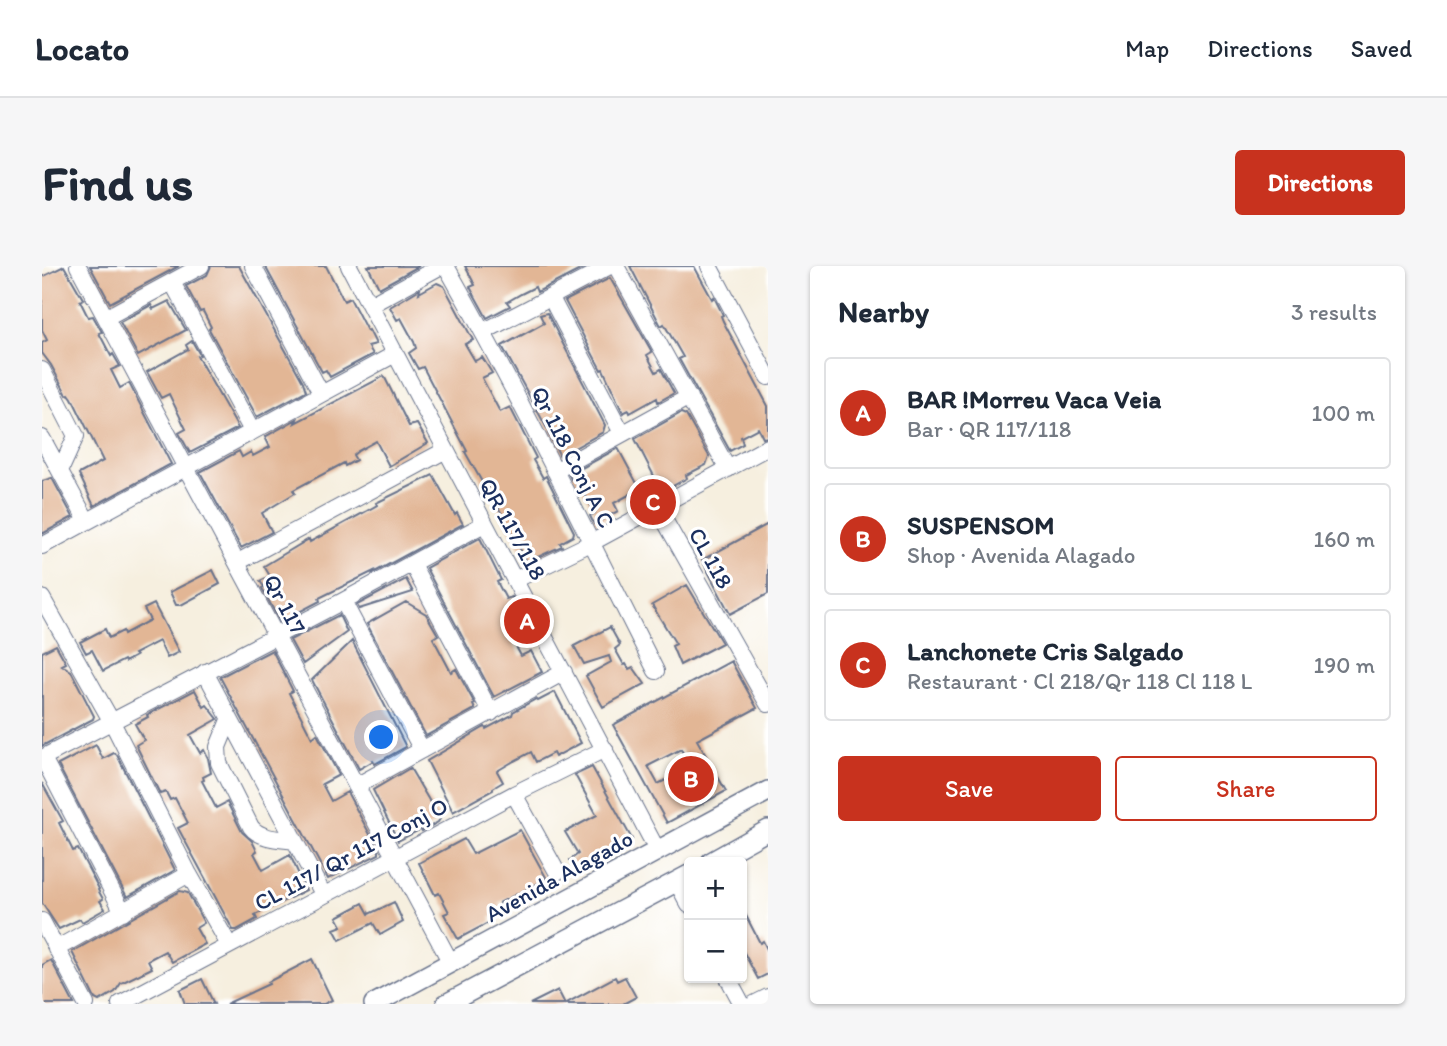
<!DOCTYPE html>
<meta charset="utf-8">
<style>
body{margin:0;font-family:Itim,sans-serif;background:#f6f6f7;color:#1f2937}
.controls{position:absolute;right:21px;bottom:21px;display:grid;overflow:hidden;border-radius:7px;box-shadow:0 2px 5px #0004}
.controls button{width:63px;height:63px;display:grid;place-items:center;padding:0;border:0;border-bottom:2px solid #e0e1e3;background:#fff;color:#1f2937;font:35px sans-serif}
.you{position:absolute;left:340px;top:472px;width:24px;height:24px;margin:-18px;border:5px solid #fff;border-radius:50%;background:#1a73e8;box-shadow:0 0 0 10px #1a73e833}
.badge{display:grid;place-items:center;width:46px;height:46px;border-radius:50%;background:#c8321e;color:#fff;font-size:23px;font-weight:700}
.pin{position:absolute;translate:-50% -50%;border:4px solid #fff;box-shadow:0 2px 7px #0006}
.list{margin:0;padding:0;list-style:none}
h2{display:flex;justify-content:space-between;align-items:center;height:91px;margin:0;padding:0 28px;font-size:30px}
h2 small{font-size:23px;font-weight:400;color:#747a83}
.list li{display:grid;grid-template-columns:46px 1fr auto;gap:21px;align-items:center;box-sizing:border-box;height:112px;margin:0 14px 14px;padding:0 14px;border:2px solid #e0e1e3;border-radius:7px}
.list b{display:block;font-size:26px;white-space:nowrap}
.list p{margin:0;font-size:23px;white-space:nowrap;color:#747a83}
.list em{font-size:23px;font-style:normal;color:#747a83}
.actions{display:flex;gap:14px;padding:21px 28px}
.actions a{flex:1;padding:16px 0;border:2px solid #c8321e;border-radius:7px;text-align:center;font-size:24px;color:#c8321e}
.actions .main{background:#c8321e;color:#fff}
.map{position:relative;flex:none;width:726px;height:738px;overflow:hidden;border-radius:7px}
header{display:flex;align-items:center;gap:42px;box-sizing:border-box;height:98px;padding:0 35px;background:#fff;border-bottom:2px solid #e0e1e3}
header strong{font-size:33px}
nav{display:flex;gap:38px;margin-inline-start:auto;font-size:24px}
.intro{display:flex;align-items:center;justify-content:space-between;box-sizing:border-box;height:168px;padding:0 42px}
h1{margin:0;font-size:49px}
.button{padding:18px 32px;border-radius:7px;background:#c8321e;color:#fff;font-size:24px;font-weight:700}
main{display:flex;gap:42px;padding:0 42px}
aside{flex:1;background:#fff;border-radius:7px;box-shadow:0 2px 5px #0004}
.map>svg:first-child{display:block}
</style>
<header>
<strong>Locato</strong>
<nav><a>Map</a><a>Directions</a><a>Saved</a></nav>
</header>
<div class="intro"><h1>Find us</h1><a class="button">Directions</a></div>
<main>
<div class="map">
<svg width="726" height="738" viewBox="0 0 726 738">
<rect width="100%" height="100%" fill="#fff"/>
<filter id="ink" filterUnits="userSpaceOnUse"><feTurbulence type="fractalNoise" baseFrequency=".0143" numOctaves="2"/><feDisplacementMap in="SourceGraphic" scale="14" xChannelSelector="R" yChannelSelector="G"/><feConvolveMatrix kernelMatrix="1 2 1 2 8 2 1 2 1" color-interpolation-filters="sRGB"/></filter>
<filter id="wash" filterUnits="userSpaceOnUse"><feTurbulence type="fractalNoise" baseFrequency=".00686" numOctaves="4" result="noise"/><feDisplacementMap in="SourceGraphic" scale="28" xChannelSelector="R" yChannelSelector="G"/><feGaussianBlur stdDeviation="1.57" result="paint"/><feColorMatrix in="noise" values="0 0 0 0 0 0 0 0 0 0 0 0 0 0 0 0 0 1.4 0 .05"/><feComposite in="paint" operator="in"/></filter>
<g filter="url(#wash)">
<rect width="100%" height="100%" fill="#f6efdf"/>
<g id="blocks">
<!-- building -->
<path fill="#e2b695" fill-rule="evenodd" d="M22 0 41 33 38 35 46 51 51 50 60 66 57 67 69 90 71 88 78 100 69 104 78 122 87 117 129 198 52 240 37 208 61 195 30 132 27 128 25 129 9 99 0 87V77L5 74 0 64V11Z
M48 0H137L68 37Z
M169 0H197L261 116 264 125 215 151 167 63 169 61 161 45 158 46 144 20 165 9Z
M223 0H284L302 35 308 32 325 65 327 64 334 78 326 80 331 88 288 111 284 104 280 106Z
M326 0H377L337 22Z
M423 0H536L542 2 495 26 493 21 479 28 465 36 468 40 445 52 428 21 433 19Z
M588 0H652L670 33 672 31 681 49 679 50 681 55 726 140V171L721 172 716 162 699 171 701 178 688 185 637 93 641 91 622 58 619 60Z
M568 12 610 86 605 89 614 106 619 103 632 127 616 136 615 132 588 147 587 144 581 147 561 103 559 104 523 35Z
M395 17 402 20 431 74 423 78 433 95 440 91 450 107 440 112 458 146 468 141 494 192 491 194 501 212 504 210 532 266 531 270 518 277 520 280 485 296 444 218 440 216 423 186 425 185 381 101 376 103 367 87 374 82 372 76 359 52 355 54 348 41 378 23 377 27Z
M127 35 144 64 96 90 78 56 109 39 111 43Z
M505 47 563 159 561 166 518 190 506 167 507 166 460 80 502 57 498 49Z
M150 75 158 89 155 90 196 162 148 187 137 167 144 163 127 128 119 132 105 106 146 83 144 79Z
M342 110 367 160 375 158 386 177 347 200 334 175 316 185 311 189 314 194 303 200 302 197 251 224 253 227 220 247 230 266 199 282 158 206 197 185 200 191 209 186 211 190 228 181 223 171 255 153 253 157Z
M639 147 644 149 667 190 664 199 644 209 645 212 629 221 627 218 611 227 605 216 613 212 593 173Z
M576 182 598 223 572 237 576 245 552 258 548 250 553 247 539 221 537 223 531 212 529 213 527 209Z
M391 209 413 249 415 247 421 258 331 307 332 305 277 332 278 335 238 356 220 322 222 321 218 315 228 310 222 300 267 273 268 276 323 246 335 239 334 237Z
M10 212 31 251 0 268V215Z
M726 258V328L688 348 660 294Z
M438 272 459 314 455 316 464 333 470 331 478 347 472 350 476 359 467 364 470 373 479 390 489 385 500 406 452 431 384 302Z
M171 304 178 318 139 339H134L128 326Z
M364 313 371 326 317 343 315 339Z
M645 319 680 377 638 399 630 380 634 378 610 339Z
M364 336 384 348 396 369 391 372 409 406 414 403 433 438 431 439 433 443 384 470 325 358Z
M112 338 137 386 125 392 117 375 92 388 94 390 83 396 82 394 61 405 50 384 44 387 38 376 63 363 67 372 81 365 82 368 108 354 102 343Z
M297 349 305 366 261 398 248 374Z
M568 361 578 379 573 383 582 399 584 398 587 403 591 401 603 418 561 441 544 410 569 396 567 390 542 398 532 380Z
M310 375 364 481 333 498 331 495 317 503 270 414Z
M14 379 24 397 20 399 29 405 52 450 51 453 0 480V386Z
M230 384 251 425 247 427 270 472 275 468 297 509 280 518 289 535 305 526 337 585V588L286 613 178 411Z
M689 395 715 442 655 474 684 525 625 557 571 459ZM639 483 648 502 616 518 606 500Z
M153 424 162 441 165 439 176 453 148 469 158 487 162 484 166 492 169 507 161 511 162 514 160 515 174 542 185 536 200 566 210 575 215 585 212 587 221 604 248 589 264 624 213 649 215 653 195 664H191L136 562 146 557 133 532 128 534 124 526 118 528 94 479 102 474 93 458 106 451 105 449Z
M513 426 539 477 513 491 511 487 494 496 489 486 472 495 455 505 461 516 451 522V524L411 546 385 495 443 461 444 463 470 449 471 446 494 433 496 435Z
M54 479 61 493 72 487 75 489 133 604 85 631 16 499Z
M550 501 590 573 534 605 528 594 536 588 523 566 555 549 533 509Z
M368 502 398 553 396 556 380 565 379 563 356 575 331 524Z
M0 517 21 555 17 557 31 585 36 583 57 623 56 624 61 633 58 635 63 643 40 656 38 653 17 663 0 637Z
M478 564 505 613 457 637 461 644 448 652 450 655 416 673 402 648 407 646 397 627 393 629 377 597 422 573 431 588Z
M138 625 146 627 162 657 154 662 163 678 130 696 123 685 106 694 110 702 79 717 73 726 57 735 53 733 30 686Z
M352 636 361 656 338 669 331 657 298 674 292 663 300 660 295 651 321 637 327 648Z
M700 642 718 677 721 675 726 685V708L716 713 700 683Z
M270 693 290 734 282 738H184L227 718 226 716Z
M9 694 32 738H0V699Z
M573 711 575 715 583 711 594 731 581 738H488L516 724 523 738Z
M160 713 172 738H143L138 724Z"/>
</g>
</g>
<g filter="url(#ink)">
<use href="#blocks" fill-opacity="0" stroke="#68728b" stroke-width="2"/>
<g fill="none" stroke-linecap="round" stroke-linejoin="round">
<defs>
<path id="minor" d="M36 0 409 697
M211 0 279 127
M307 0 615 584
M404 0C479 132 545 269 614 405
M574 0 686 203
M667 0 726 111
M130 16 210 165
M509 32 580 167
M328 39 399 0
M65 51 159 0
M441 66 568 0
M0 104 34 170 18 205
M0 172 45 255
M513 205 647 131
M615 241 726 438
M0 280 353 88
M196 296 402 185
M370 298 449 447
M473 314 549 277 726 181
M0 332 70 456 147 608 187 679
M301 335 380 484
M163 406 281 628
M187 454 176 481 177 497 209 561C218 573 238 573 253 575
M0 492 301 335 442 258
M1 492 81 646
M314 520 522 406
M472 528 515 606
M635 616 647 639
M0 655 44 738
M14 683 147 608
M686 712 700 738
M78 738 472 528 563 483
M712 738 726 731"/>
<path id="major" d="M669 596 726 564
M332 738 726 525
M404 738 647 609"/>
</defs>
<!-- minor casing -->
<use href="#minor" stroke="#68728b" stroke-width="18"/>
<!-- major casing -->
<use href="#major" stroke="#68728b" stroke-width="22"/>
<!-- minor -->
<use href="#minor" stroke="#fff" stroke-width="16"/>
<!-- major -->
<use href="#major" stroke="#fff" stroke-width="19"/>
</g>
</g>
<g text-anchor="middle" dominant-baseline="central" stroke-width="6" stroke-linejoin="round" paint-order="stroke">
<!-- street labels -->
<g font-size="23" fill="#1b2f5e" stroke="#fff">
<text transform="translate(531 191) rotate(63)">Qr 118 Conj A C</text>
<text transform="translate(471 263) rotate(61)">QR 117/118</text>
<text transform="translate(669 292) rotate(61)">CL 118</text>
<text transform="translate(243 338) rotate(62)">Qr 117</text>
<text transform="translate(309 588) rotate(-28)">CL 117/ Qr 117 Conj O</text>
<text transform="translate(517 610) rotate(-29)">Avenida Alagado</text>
</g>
</g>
</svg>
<div class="controls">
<button>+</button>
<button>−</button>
</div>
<div class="you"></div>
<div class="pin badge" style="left:485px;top:355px">A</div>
<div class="pin badge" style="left:649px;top:513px">B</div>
<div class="pin badge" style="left:611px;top:236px">C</div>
</div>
<aside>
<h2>Nearby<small>3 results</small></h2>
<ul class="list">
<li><span class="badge">A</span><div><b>BAR !Morreu Vaca Veia</b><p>Bar · QR 117/118</p></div><em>100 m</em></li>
<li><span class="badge">B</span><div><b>SUSPENSOM</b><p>Shop · Avenida Alagado</p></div><em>160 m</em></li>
<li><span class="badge">C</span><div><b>Lanchonete Cris Salgado</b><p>Restaurant · Cl 218/Qr 118 Cl 118 L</p></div><em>190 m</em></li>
</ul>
<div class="actions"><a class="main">Save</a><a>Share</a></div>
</aside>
</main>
